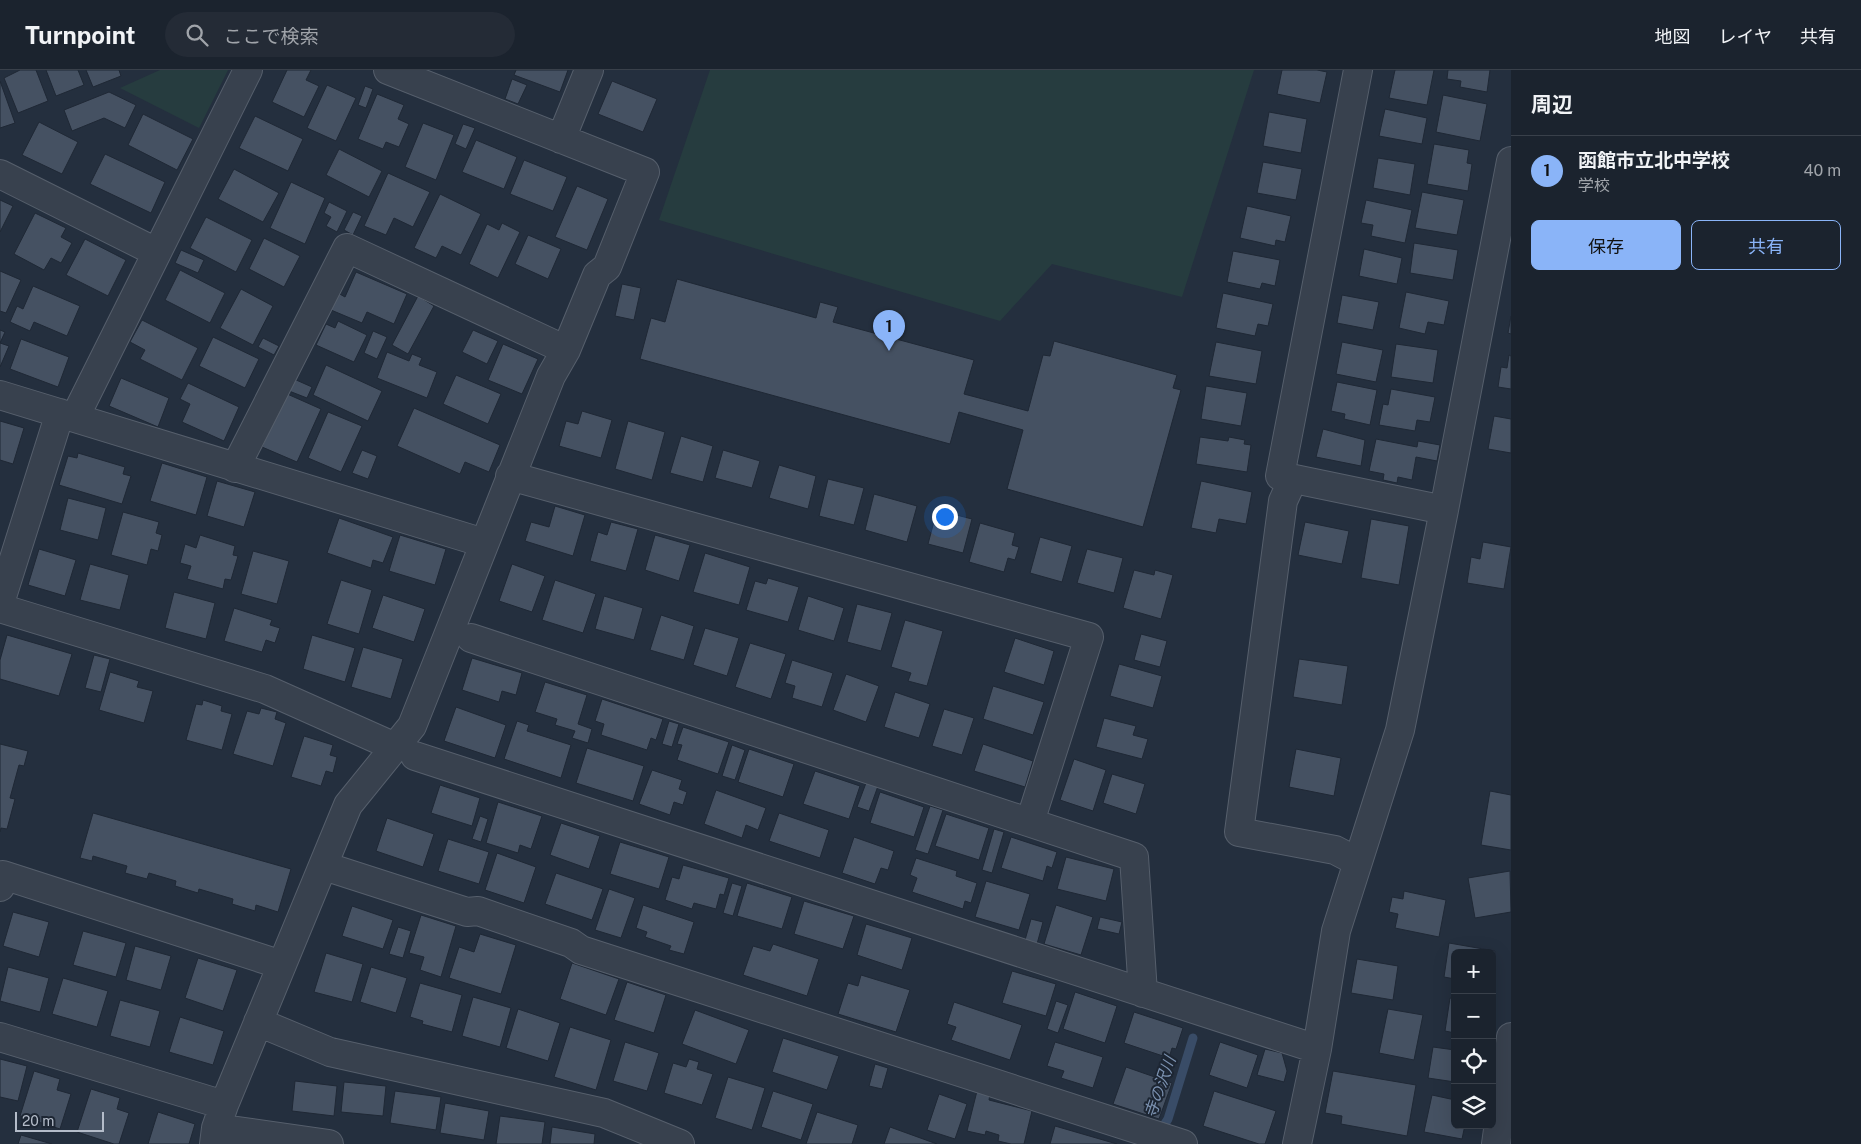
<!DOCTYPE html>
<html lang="ja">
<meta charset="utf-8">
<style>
body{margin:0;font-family:"Public Sans","Noto Sans JP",sans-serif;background:#242b36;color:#f1f3f6}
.controls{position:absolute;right:15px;bottom:15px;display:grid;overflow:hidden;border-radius:8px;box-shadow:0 5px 20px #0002}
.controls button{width:45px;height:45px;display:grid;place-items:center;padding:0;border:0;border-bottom:1px solid #39404a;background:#1b232e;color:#f1f3f6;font:25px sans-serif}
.scale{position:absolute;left:15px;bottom:12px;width:89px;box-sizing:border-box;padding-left:5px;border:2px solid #b4bcc9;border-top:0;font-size:14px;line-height:18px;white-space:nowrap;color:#b4bcc9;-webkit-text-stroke:4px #1d2633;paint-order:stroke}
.you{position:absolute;left:944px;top:446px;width:18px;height:18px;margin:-12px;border:4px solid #fff;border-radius:50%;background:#1a73e8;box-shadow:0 0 0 8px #1a73e833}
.badge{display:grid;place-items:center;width:32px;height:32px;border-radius:50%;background:#8ab4f8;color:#111;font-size:16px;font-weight:700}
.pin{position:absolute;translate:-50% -41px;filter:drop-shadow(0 1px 2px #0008)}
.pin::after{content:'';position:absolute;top:26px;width:18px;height:15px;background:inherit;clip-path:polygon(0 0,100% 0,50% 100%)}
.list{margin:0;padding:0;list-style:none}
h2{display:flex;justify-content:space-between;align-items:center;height:65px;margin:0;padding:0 20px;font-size:21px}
h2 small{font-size:16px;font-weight:400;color:#a0a4aa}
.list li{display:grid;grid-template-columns:32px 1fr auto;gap:15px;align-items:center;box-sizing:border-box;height:70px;padding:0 20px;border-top:1px solid #39404a}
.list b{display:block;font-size:19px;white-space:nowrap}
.list p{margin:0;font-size:16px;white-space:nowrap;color:#a0a4aa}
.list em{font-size:16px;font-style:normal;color:#a0a4aa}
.actions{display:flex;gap:10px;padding:15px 20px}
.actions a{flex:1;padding:11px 0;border:1px solid #8ab4f8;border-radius:8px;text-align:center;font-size:18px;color:#8ab4f8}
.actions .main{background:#8ab4f8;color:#111}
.icon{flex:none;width:28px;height:28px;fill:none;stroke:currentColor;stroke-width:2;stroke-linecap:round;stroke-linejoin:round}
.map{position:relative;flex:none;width:1511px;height:1074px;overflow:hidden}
header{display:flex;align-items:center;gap:30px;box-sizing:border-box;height:70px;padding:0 25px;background:#1b232e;border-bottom:1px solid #39404a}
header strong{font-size:24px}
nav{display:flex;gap:28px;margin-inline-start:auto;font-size:18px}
.search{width:350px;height:45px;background:#242b36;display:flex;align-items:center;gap:12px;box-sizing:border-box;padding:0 18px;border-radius:28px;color:#a0a4aa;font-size:19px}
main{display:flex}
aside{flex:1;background:#1b232e}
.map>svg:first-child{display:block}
</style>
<header>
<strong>Turnpoint</strong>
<div class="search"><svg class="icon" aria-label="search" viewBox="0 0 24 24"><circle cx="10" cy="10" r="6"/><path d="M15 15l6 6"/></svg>ここで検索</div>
<nav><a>地図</a><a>レイヤ</a><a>共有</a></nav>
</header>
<main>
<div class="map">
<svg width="1511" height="1074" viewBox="0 0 1511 1074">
<rect width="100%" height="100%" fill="#242f3e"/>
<!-- green -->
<path fill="#263c3f" d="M160 0H228L199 58 120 18Z
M710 0H1254L1182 227 1052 194 1000 251 659 150Z"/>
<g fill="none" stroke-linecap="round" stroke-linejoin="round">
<!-- stream -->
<path stroke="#394c67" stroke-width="9" d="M1159 1063 1168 1049 1193 968"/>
</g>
<!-- building -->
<path fill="#455162" stroke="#1f2835" d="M20 0H36L48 31 18 43 4 8Z
M46 0H78L84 15 56 26Z
M86 0H119L121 6 93 17Z
M287 0H311L306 10 319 16 304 47 272 32Z
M516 0H568L560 22 514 5Z
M1282 0H1317L1327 2 1320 33 1277 24Z
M1395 0H1434L1427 35 1389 28Z
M1448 0H1490L1487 22 1460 17 1461 11 1447 9Z
M512 9 527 15 518 34 505 29Z
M0 11 15 53 0 58Z
M612 11 657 29 643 62 598 44Z
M327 15 356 28 336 71 307 58Z
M365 16 373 19 366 38 358 35Z
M109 22 136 35 125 58 104 48 72 61 64 40Z
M377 24 404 35 398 49 409 54 399 77 386 72 383 79 358 69Z
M1443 25 1487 34 1480 71 1436 62Z
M1385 39 1427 48 1422 74 1379 66Z
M1269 42 1307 49 1301 83 1263 76Z
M143 44 193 69 177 100 128 75Z
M255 46 303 69 288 101 239 78Z
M39 52 78 72 62 104 22 85Z
M423 53 454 65 436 110 405 97Z
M463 54 475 58 466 79 455 74Z
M476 70 517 87 504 119 462 102Z
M1434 74 1469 80 1467 93 1472 94 1468 121 1427 114Z
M339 79 382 101 369 127 326 105Z
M105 84 165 112 151 143 90 114Z
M1378 88 1415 94 1410 125 1373 118Z
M524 90 567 107 553 141 510 124Z
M1263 92 1302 99 1296 130 1257 123Z
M234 99 279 123 263 152 218 129Z
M388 103 430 122 413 157 394 148 386 165 364 156Z
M291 112 325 128 305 174 270 158Z
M577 116 608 129 587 180 555 167Z
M1422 122 1464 130 1457 165 1415 158Z
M440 124 481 144 461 185 442 176 436 188 414 178Z
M0 130 13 136 0 162Z
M1366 130 1412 140 1405 173 1371 166 1373 155 1361 153Z
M329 132 347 141 337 162 326 156 331 147 324 143Z
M1247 136 1291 146 1285 172 1276 170 1275 176 1240 168Z
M353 142 362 146 353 165 344 160Z
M35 143 66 158 61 167 72 173 61 193 51 188 44 200 14 184Z
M206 147 252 170 236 202 190 178Z
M502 153 520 162 498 208 469 194 487 154 499 160Z
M528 165 561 179 548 209 515 194Z
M264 168 300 186 284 217 249 199Z
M85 169 126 190 108 226 66 205Z
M1414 173 1458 180 1453 210 1410 203Z
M1364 179 1402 188 1397 214 1359 206Z
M181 180 204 190 198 203 175 193Z
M1233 181 1280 190 1275 216 1262 213 1260 219 1227 212Z
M180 200 225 223 210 253 165 230Z
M0 201 21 210 6 243 0 241Z
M356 202 407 224 394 254 367 242 362 253 331 240 338 223 345 227Z
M677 209 816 248 820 232 838 237 833 252 974 290 964 324 1028 341 1043 285 1050 286 1054 271 1177 305 1173 318 1181 320 1143 457 1007 419 1023 360 959 342 950 374 640 289 651 248 665 252Z
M622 214 641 218 634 250 615 246Z
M33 216 80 236 67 266 34 252 30 261 10 252 17 236 23 239Z
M241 219 273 236 253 275 220 258Z
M1406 222 1449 231 1444 255 1428 252 1425 264 1399 258Z
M1223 223 1273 234 1268 256 1258 254 1255 266 1216 258Z
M1342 225 1379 232 1373 260 1337 253Z
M418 226 434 236 408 284 392 275Z
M1511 246V264L1508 263Z
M142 250 198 278 182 310 140 289 145 280 130 272Z
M338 251 367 265 354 292 316 275 326 254 335 258Z
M0 260 5 262 0 273 9 276 0 297Z
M473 260 498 271 487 294 462 282Z
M373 261 387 267 377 289 364 283Z
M213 267 259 289 245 318 199 296Z
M263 268 279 276 274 285 258 277Z
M21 269 69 287 58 317 10 299Z
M1216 272 1262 281 1256 314 1209 306Z
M1342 272 1383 280 1376 312 1336 304Z
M503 274 538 289 522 324 488 310Z
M1396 274 1438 280 1433 313 1391 307Z
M387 282 409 291 412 284 422 288 419 295 437 302 427 328 377 308Z
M1509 285 1511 286V319L1498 317 1501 297 1507 298Z
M326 295 382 321 368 351 313 325Z
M456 305 501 324 488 354 443 334Z
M121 308 169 328 158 357 109 336Z
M294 309 312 317 307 328 289 321Z
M1337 312 1377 320 1370 355 1344 349 1345 344 1331 341Z
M188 313 239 337 224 371 182 352 190 334 180 329Z
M1206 316 1247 323 1241 356 1201 349Z
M1391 319 1435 327 1430 352 1417 350 1415 361 1379 355 1383 334 1388 335Z
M285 323 321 339 297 392 262 377Z
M414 338 500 375 489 402 465 392 460 404 397 376Z
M582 341 612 350 601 388 559 376 566 351 578 354Z
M328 342 362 356 341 402 308 388Z
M1494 346 1511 349V383L1488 379Z
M0 351 24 358 13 394 0 390Z
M628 351 665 362 652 410 615 399Z
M1323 359 1365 370 1361 396 1316 387Z
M681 366 713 376 703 412 670 403Z
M1200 367 1228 371 1229 367 1245 370 1244 374 1251 375 1247 402 1196 394Z
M1376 369 1417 377 1418 371 1440 375 1437 391 1416 387 1412 410 1398 407 1397 413 1383 410 1384 404 1369 401Z
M362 380 377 386 368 409 352 403Z
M723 380 760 391 752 418 715 408Z
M78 383 125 397 123 404 131 406 122 434 59 415 68 386 77 388Z
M162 393 207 407 196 445 150 431Z
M779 395 816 406 808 439 769 428Z
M828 409 864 418 854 455 819 446Z
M217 411 255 422 244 457 207 446Z
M1201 411 1252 422 1246 454 1219 449 1216 463 1191 458Z
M874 424 917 436 907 472 865 460Z
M68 428 106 438 98 470 60 460Z
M555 436 585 445 573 486 525 471 531 452 549 457Z
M937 440 972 449 963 483 928 474Z
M123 442 159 452 156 463 162 465 158 481 151 479 147 495 111 485Z
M339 448 393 467 383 493 373 490 371 498 327 483Z
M1371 449 1409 456 1399 515 1361 508Z
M611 452 638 459 626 501 590 491 598 462 607 465Z
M1305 452 1349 461 1342 494 1298 485Z
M980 453 1015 463 1012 475 1019 477 1015 490 1008 488 1004 502 969 492Z
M200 465 235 476 233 485 238 486 231 510 225 509 223 519 187 509 191 496 180 493 185 474 196 478Z
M400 465 446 479 435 515 389 501Z
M655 465 690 475 679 511 645 500Z
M1040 467 1072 476 1062 512 1030 503Z
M1483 472 1511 477 1504 519 1467 513 1471 487 1480 489Z
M39 479 76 490 65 526 28 515Z
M1087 479 1123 488 1114 523 1077 513Z
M253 481 289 491 277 534 241 524Z
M705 483 750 497 739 535 693 522Z
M90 494 129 505 120 540 80 530Z
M512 494 545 506 532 542 499 531Z
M1134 500 1154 505 1155 500 1173 505 1161 549 1123 538Z
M768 508 799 517 788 552 746 540 755 511 766 514Z
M341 510 372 520 359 564 327 554Z
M555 510 596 524 583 563 542 550Z
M174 522 215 533 206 569 165 558Z
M383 525 425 539 414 572 372 558Z
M604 526 643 538 634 570 595 559Z
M808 526 844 538 834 571 798 560Z
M857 534 892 543 881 581 847 572Z
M234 538 272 550 270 555 280 558 275 573 266 570 262 582 224 571Z
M661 545 694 556 684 590 650 580Z
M905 550 943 561 927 616 908 611 911 603 891 597Z
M705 558 739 568 727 606 693 595Z
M1141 564 1167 571 1160 597 1134 590Z
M7 565 72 584 59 626 0 609V590Z
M312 565 355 578 345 612 303 599Z
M1015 568 1054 581 1044 615 1004 602Z
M750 573 786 584 771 629 735 617Z
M363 577 403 589 391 629 351 617Z
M94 585 110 589 101 622 85 618Z
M472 588 522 603 516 625 502 621 499 632 462 620Z
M1299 589 1348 596 1342 635 1293 627Z
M792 590 833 603 822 637 792 628 795 616 785 613Z
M1119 594 1162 606 1153 638 1110 626Z
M110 602 139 611 137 617 153 621 144 653 99 640Z
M846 604 879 616 866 652 833 640Z
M545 612 587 625 578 654 592 659 588 673 572 668 575 661 555 655 557 649 535 642Z
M993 616 1044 632 1033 665 983 649Z
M895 622 930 634 919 668 884 657Z
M602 629 663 649 656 670 651 668 647 680 601 665 604 654 595 651Z
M203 630 222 636 221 641 232 644 222 680 186 670 196 634 202 635Z
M456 637 506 655 495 688 444 671Z
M261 638 277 642 275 649 286 653 273 696 233 684 247 641 259 644Z
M944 639 974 648 962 685 932 676Z
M1104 648 1136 656 1133 665 1148 669 1142 689 1096 677Z
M517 651 529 655 527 661 571 675 561 708 504 689Z
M669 651 679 654 672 677 662 674Z
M683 657 729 672 718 704 677 690 682 675 677 674Z
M304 666 333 675 330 685 337 687 333 703 326 701 321 716 291 707Z
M0 674 28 681 24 696 19 695 10 728 15 729 7 759 1 758 0 762Z
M983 674 1033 691 1025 717 974 701Z
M732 675 745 680 735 710 722 706Z
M587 678 644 696 633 731 576 713Z
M749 679 794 694 783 727 738 712Z
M1296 679 1341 688 1334 726 1289 717Z
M1074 689 1106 700 1093 741 1060 730Z
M652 700 682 710 679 719 687 722 683 735 674 732 670 745 639 734Z
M815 701 860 716 849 749 803 734Z
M1112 704 1145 714 1136 744 1103 733Z
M866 713 878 716 869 741 857 737Z
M440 715 480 728 472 756 431 743Z
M716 720 766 738 758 760 746 755 742 768 704 754Z
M1490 721 1511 725V780L1481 775Z
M880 722 924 737 914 767 870 753Z
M498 732 542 746 531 779 520 775 518 783 486 773Z
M930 736 943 740 928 784 915 780Z
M93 743 291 799 278 842 256 835 255 841 232 834 233 829 199 819 198 823 175 816 176 811 149 803 147 809 125 803 127 796 93 786 92 791 80 788Z
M779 743 829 760 820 788 769 771Z
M946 744 989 758 979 790 935 776Z
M480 746 488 749 481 772 472 769Z
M387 748 434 764 423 797 376 781Z
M561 753 600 766 589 799 550 785Z
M994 759 1004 762 992 803 982 800Z
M854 767 894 781 888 800 881 798 875 814 842 803Z
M1011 767 1057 782 1052 798 1047 796 1043 811 1001 798Z
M448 769 489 782 479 814 438 801Z
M620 772 669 787 659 819 610 804Z
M497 783 536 797 524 833 485 820Z
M1066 787 1114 799 1106 831 1057 819Z
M916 788 957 801 956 806 977 813 971 833 965 831 963 839 912 822 917 808 910 805Z
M683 795 729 808 724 825 720 824 716 839 694 833 692 839 665 830 672 807 679 809Z
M1510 801 1511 842 1475 848 1468 808Z
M556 803 603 819 592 850 545 834Z
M986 811 1030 824 1019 860 975 847Z
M732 813 742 816 733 846 723 843Z
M747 813 792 827 782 859 737 846Z
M609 819 635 828 621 868 595 860Z
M1404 821 1446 830 1439 867 1395 858 1398 844 1389 842 1392 827 1403 829Z
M804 831 854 846 843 879 794 864Z
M643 835 694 852 684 884 669 880 671 876 645 867 647 862 636 858Z
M1056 835 1093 847 1081 885 1044 874Z
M352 836 393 850 383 879 342 866Z
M13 842 49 852 39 887 3 876Z
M421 845 456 856 441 907 420 900 424 887 409 883Z
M1100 847 1122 852 1119 864 1097 859Z
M1031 849 1043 852 1037 874 1025 870Z
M866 854 912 868 902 900 857 885Z
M398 857 411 861 403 888 389 884Z
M83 861 126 873 116 907 73 895Z
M480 864 516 875 501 924 449 908 459 877 474 882Z
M1449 873 1495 881 1492 901V883H1455V909L1444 907Z
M773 874 819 889 807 926 743 905 753 876 770 881Z
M135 876 171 886 161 920 126 910Z
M326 883 363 894 352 932 314 922Z
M198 888 237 900 223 941 185 928Z
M1357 889 1398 896 1393 930 1351 923Z
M572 893 619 909 606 945 560 929Z
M8 897 49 908 40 942 0 931Z
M371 897 407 908 396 943 360 932Z
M1012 901 1056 914 1046 946 1002 933Z
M861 905 910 920 896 962 838 944 848 913 858 916Z
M63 908 108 921 97 957 52 944Z
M627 912 666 925 654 963 614 950Z
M420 913 462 925 452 962 422 954 423 951 410 947Z
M1075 922 1117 936 1105 973 1063 959Z
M473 927 511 938 500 977 462 966Z
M1450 928 1455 929V963L1445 961Z
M120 930 160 941 150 977 110 966Z
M1056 931 1068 935 1058 963 1047 959Z
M954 932 1022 955 1010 990 951 970 956 957 947 954Z
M518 939 560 953 548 991 506 978Z
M1388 939 1423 945 1414 990 1379 983Z
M695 940 749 960 736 994 682 974Z
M1134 942 1183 958 1176 979 1172 978 1169 988 1124 973Z
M180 947 224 961 213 995 169 982Z
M570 957 611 970 596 1020 554 1007Z
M783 968 839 986 827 1020 772 1002Z
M625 972 659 983 647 1021 613 1011Z
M1055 972 1103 987 1093 1018 1061 1008 1064 1001 1047 996Z
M1220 972 1258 985 1247 1018 1209 1005Z
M1433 977 1455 980V1012L1428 1008Z
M1265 979 1282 983 1287 1001 1284 1012 1257 1005Z
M0 989 27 996 18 1031 0 1027Z
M689 989 699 992 697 999 713 1004 702 1035 664 1023 673 993 686 997Z
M875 994 888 998 882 1019 869 1016Z
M1126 997 1172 1013 1159 1049 1113 1034Z
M34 1001 60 1009 57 1020 71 1024 60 1059 20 1046Z
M1333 1001 1416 1015 1407 1066 1341 1054 1342 1046 1325 1043Z
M728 1007 765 1018 752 1060 715 1048Z
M295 1011 337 1016 334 1046 292 1041Z
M344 1012 386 1016 383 1046 341 1042Z
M91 1019 120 1028 117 1039 129 1043 119 1074H114L77 1062Z
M395 1021 441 1027 436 1060 390 1053Z
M773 1021 813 1034 801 1070 761 1057Z
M977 1021 990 1024 989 1030 1032 1041 1024 1074H1011L998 1071 999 1065 986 1061 985 1065 967 1061Z
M1214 1021 1276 1041 1265 1074H1259L1203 1056Z
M939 1024 967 1034 955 1069 927 1060Z
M1432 1025 1455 1030V1055H1465L1462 1069 1424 1062Z
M445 1033 489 1041 484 1070 440 1063Z
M158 1042 195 1054 189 1074H148Z
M817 1042 858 1055 852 1074H806Z
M500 1046 545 1052 542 1074H496Z
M1055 1056 1117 1074H1050Z
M552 1057 595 1064 594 1074H550Z
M890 1057 937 1074H884Z
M21 1065 52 1074H18Z"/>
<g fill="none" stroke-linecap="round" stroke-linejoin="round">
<defs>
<path id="minor" d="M1358 0 1280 406 1444 440 1511 91
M561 69 589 0
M0 104 156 182
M0 325 484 473
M75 347 248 0
M235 398 347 178 566 280
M510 406 1089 567 1030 752
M1293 409 1283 431 1239 762 1335 780 1358 792
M0 533 60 343
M0 538 265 619 395 677
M471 568 1134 787 1143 923
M415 686 1317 979
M324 796 467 842 478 841 571 873 581 880 1183 1074
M0 817 3 805 282 895
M258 952 330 982 604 1043 680 1074
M0 967 224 1035
M216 1058 329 1074
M214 1074 216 1058 224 1035 348 735 412 656 551 306 566 280 597 205 607 197 645 102 388 0
M1297 1074 1317 979 1336 861 1400 660 1444 440
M1496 1074 1511 967"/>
</defs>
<!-- minor casing -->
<use href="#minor" stroke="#565f6c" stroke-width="30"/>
<!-- minor -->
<use href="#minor" stroke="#38414e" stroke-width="28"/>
</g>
<g text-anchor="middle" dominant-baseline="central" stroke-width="4" stroke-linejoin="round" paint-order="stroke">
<!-- water labels -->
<g font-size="16" font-style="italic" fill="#7c92b1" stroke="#1d2633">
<text transform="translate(1160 1017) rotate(-71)">寺の沢川</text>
</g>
</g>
</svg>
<div class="controls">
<button>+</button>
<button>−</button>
<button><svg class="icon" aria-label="locate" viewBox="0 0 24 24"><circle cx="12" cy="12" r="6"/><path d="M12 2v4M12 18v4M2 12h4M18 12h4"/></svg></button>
<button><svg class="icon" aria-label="layers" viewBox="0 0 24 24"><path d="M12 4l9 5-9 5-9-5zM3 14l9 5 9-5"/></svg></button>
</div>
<div class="scale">20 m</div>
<div class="you"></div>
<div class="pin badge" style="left:889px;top:281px">1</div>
</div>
<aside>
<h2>周辺<small></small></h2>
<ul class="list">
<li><span class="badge">1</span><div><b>函館市立北中学校</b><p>学校</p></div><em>40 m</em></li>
</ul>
<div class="actions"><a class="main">保存</a><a>共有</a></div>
</aside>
</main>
